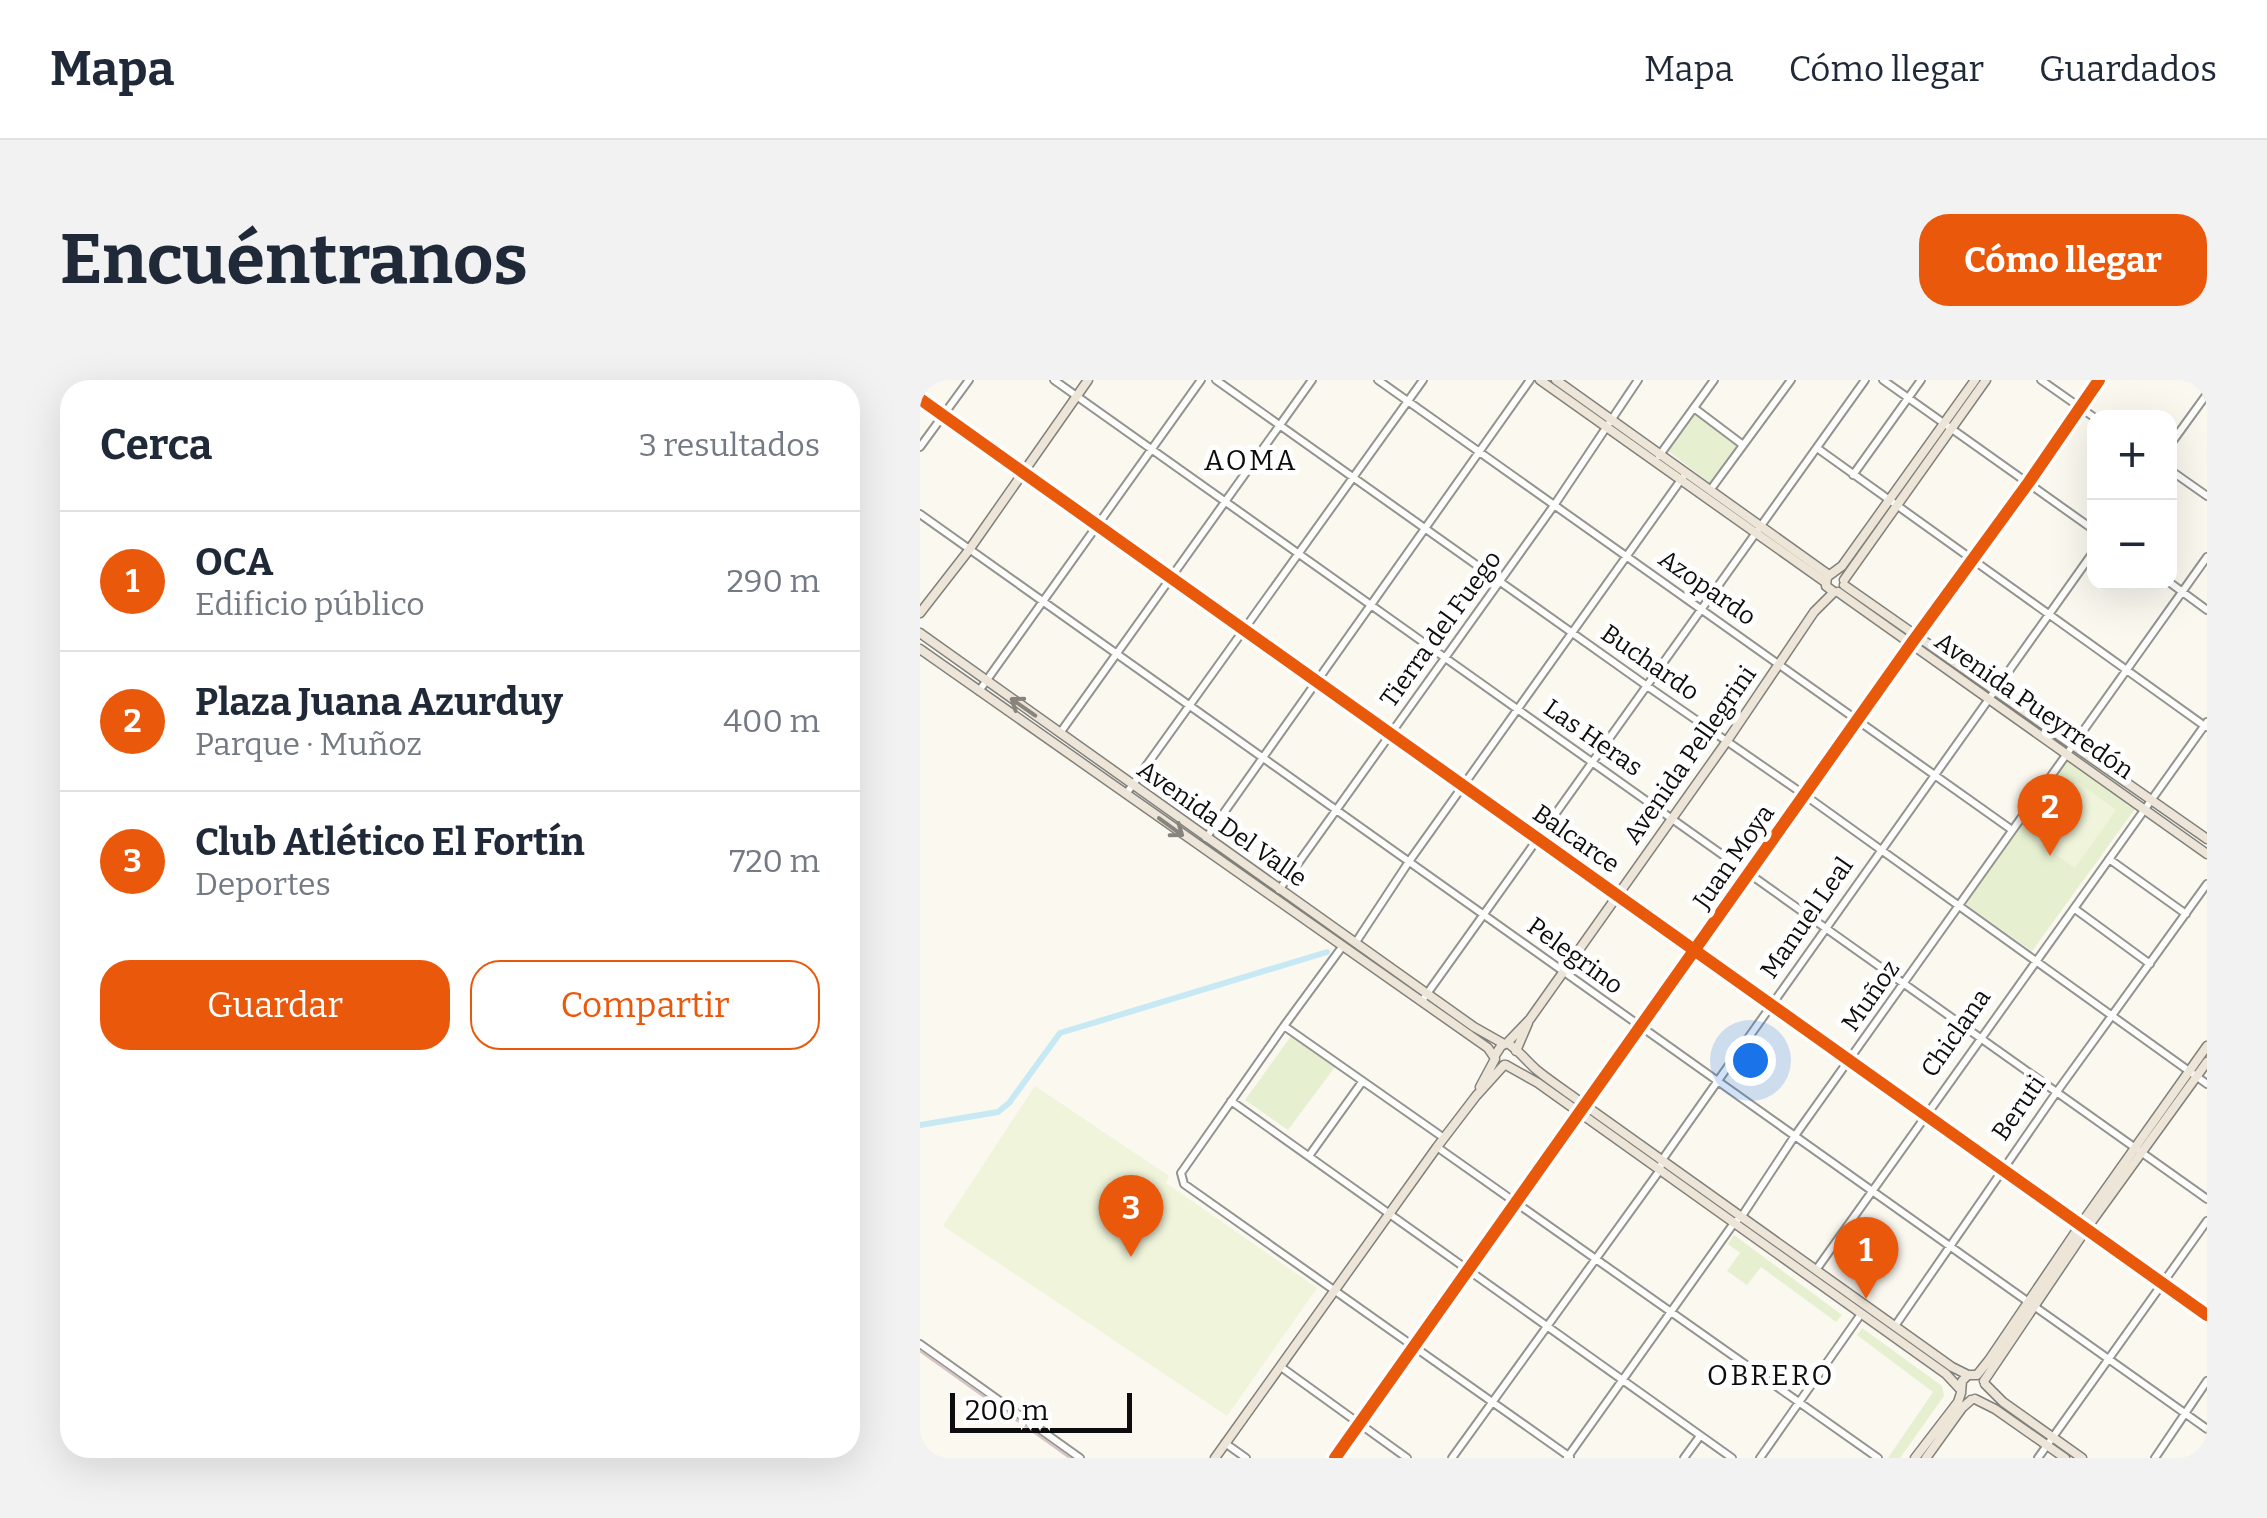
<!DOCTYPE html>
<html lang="es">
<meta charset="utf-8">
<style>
body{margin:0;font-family:Bitter,serif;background:#f2f2f3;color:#1f2937}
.controls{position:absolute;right:30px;top:30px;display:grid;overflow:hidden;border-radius:20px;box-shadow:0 10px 40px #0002}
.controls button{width:90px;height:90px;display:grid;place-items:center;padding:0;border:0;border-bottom:2px solid #e0e1e3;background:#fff;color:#1f2937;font:50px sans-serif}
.scale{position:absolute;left:30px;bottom:25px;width:182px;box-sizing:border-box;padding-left:10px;border:5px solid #0d0d0d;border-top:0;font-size:28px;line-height:35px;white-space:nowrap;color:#0d0d0d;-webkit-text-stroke:8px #fff;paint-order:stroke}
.you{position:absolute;left:830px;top:680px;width:35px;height:35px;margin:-25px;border:8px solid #fff;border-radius:50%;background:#1a73e8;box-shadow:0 0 0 15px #1a73e833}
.badge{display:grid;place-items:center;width:65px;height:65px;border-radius:50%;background:#ea580c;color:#fff;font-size:32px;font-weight:700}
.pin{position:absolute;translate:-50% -82px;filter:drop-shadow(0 2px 5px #0008)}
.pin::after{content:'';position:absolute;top:52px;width:35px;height:30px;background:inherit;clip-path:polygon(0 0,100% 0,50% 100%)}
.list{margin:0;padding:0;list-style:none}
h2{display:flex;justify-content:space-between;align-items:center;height:130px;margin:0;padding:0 40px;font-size:42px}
h2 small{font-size:32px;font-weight:400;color:#747a83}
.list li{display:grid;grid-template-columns:65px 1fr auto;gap:30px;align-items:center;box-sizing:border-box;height:140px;padding:0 40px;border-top:2px solid #e0e1e3}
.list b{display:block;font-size:38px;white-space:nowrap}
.list p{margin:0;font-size:32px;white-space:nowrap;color:#747a83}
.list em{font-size:32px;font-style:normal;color:#747a83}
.actions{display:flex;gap:20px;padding:30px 40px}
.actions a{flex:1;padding:22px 0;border:2px solid #ea580c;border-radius:30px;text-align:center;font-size:35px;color:#ea580c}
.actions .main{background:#ea580c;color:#fff}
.map{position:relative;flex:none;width:1287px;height:1078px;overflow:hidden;border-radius:30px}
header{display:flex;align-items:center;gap:60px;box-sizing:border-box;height:140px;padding:0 50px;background:#fff;border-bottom:2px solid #e0e1e3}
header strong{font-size:48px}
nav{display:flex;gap:55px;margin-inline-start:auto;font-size:35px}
.intro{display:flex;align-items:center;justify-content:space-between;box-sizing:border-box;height:240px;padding:0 60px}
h1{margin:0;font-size:70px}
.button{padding:25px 45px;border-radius:30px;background:#ea580c;color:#fff;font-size:35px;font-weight:700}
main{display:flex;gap:60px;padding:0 60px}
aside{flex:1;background:#fff;border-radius:30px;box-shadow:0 10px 40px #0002}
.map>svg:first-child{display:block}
</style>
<header>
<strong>Mapa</strong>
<nav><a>Mapa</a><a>Cómo llegar</a><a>Guardados</a></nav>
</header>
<div class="intro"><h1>Encuéntranos</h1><a class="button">Cómo llegar</a></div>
<main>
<aside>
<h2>Cerca<small>3 resultados</small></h2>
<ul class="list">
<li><span class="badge">1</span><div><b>OCA</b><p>Edificio público</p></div><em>290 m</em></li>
<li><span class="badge">2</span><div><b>Plaza Juana Azurduy</b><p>Parque · Muñoz</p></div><em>400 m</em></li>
<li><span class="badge">3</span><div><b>Club Atlético El Fortín</b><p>Deportes</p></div><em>720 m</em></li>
</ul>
<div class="actions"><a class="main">Guardar</a><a>Compartir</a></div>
</aside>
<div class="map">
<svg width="1287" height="1078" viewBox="0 0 1287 1078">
<rect width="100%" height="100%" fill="#fbf8f0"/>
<!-- green -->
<path fill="#e6f0d0" d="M776 34 818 64 790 103 748 71Z
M1147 380 1215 429 1112 571 1045 524Z
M371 656 415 687 368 750 325 720Z
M814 855 922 935 916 942 841 887 827 905 807 891 820 873 808 864Z
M942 948 1022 1006 1024 1016 980 1078H968L1013 1012 937 955Z"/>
<!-- pitch -->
<path fill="#eff4da" d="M1156 401 1196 430 1155 488 1115 460Z
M115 706 249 796 246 803 397 908 307 1036 23 846Z"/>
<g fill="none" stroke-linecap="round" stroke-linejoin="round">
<!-- canal -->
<path stroke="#c7e9f4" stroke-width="6" d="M0 745 78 732 89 723 140 653 407 572"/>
<defs>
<path id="minor" d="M134 0 1287 819
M296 0 727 306 886 416 1287 704
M458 0 1092 450
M963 0 1174 150
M1121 0 1175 38
M1285 0 1287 1
M0 19 1287 935
M774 28 823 65
M1250 65 1287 14
M0 67 49 0
M897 68 1286 347
M739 76 794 0
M1250 90 1287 116
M933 95 1001 0
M791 109 871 0
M0 134 1287 1049
M1249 202 1287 230
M59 311 281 0
M140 353 392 0
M206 414 503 0
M286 458 610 0
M1189 479 1266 534
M359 510 635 124 718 0
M1155 529 1230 584
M436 562 488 483 763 97
M422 567 364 646 261 793 264 804 650 1077
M504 618 945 0
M364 646 524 758
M311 721 812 1078
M517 767 958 1078
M389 776 442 702
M896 890 1287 342
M975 946 1136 713 1287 504
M0 964 160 1078
M361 987 487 1078
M305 1063 326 1078
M415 1078 991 264 1109 102 1179 0
M532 1078 740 790 742 780 797 702 1174 171
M647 1078 814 843 822 836 874 757 1287 177
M764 1078 780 1056
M840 1078 941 934
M1118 1078 1287 841
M1235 1078 1287 1001"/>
<path id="major" d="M620 0 905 202
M636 0 909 195
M924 200 1066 0
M924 205 1287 459
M914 212 906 206 907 197 922 186 1055 0
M918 212 1287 474
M0 233 49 170 168 0
M0 253 554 647 584 664
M0 269 568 668 574 677
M587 663 610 639 807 361 894 232 914 212
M596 671 608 643
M574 677 581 666 587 663C598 669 607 682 618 691 633 703 650 714 666 726L1032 987 1048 995
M586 685 618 703 1026 994 1040 1009
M560 707 575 679
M1064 1001 1167 848 1287 682
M1065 1004 1083 1022 1162 1078
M1055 1019 1075 1029 1145 1078
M295 1078 517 767 556 716 584 685
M995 1078 1038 1022 1041 1013 1042 1001 1048 995H1057L1069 980 1161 844 1287 666
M1006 1078 1042 1028 1051 1020"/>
</defs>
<!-- minor casing -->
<use href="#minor" stroke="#94938f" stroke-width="10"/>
<!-- major casing -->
<use href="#major" stroke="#81807c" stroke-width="11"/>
<!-- minor -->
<use href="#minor" stroke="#fefefd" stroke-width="6"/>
<!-- major -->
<use href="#major" stroke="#ece5d8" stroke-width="8"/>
<!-- rail -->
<path stroke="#d6c5c6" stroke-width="2.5" d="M0 971 150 1078"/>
<defs>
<path id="cycleway" d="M0 19 1287 935
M415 1078 991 264 1109 102 1179 0"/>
</defs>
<!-- cycleway casing -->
<use href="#cycleway" stroke="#fff" stroke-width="19"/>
<!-- cycleway -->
<use href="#cycleway" stroke="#e8590c" stroke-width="12"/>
</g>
<!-- one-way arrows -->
<defs><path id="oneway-shaft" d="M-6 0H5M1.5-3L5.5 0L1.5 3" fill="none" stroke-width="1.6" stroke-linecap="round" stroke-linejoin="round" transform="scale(2.5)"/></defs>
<g stroke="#88847d">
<use href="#oneway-shaft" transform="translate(103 327) rotate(-145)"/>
<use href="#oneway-shaft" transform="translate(251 447) rotate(36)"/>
</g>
<g text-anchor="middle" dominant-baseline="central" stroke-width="10" stroke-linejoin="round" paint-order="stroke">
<!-- street labels -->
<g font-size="25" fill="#0d0d0d" stroke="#fff">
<text transform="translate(787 208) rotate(35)">Azopardo</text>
<text transform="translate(521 249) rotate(-54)">Tierra del Fuego</text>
<text transform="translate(730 283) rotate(35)">Buchardo</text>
<text transform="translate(1114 326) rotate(35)">Avenida Pueyrredón</text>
<text transform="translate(673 358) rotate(35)">Las Heras</text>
<text transform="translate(770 375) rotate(-55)">Avenida Pellegrini</text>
<text transform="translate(302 444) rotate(35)">Avenida Del Valle</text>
<text transform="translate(656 459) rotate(35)">Balcarce</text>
<text transform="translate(814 477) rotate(-55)">Juan Moya</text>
<text transform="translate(887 538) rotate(-55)">Manuel Leal</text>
<text transform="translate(655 576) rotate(36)">Pelegrino</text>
<text transform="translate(951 616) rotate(-55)">Muñoz</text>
<text transform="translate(1036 653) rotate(-55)">Chiclana</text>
<text transform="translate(1099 728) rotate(-55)">Beruti</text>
</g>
<!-- neighbourhood labels -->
<g font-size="28" letter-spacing="2.5" fill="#0d0d0d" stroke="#fff">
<text x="331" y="80">AOMA</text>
<text x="851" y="995">OBRERO</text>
</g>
</g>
</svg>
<div class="controls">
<button>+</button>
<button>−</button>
</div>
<div class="scale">200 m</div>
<div class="you"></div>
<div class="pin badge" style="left:946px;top:919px">1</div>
<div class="pin badge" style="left:1130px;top:476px">2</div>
<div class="pin badge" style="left:211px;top:877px">3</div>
</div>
</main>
